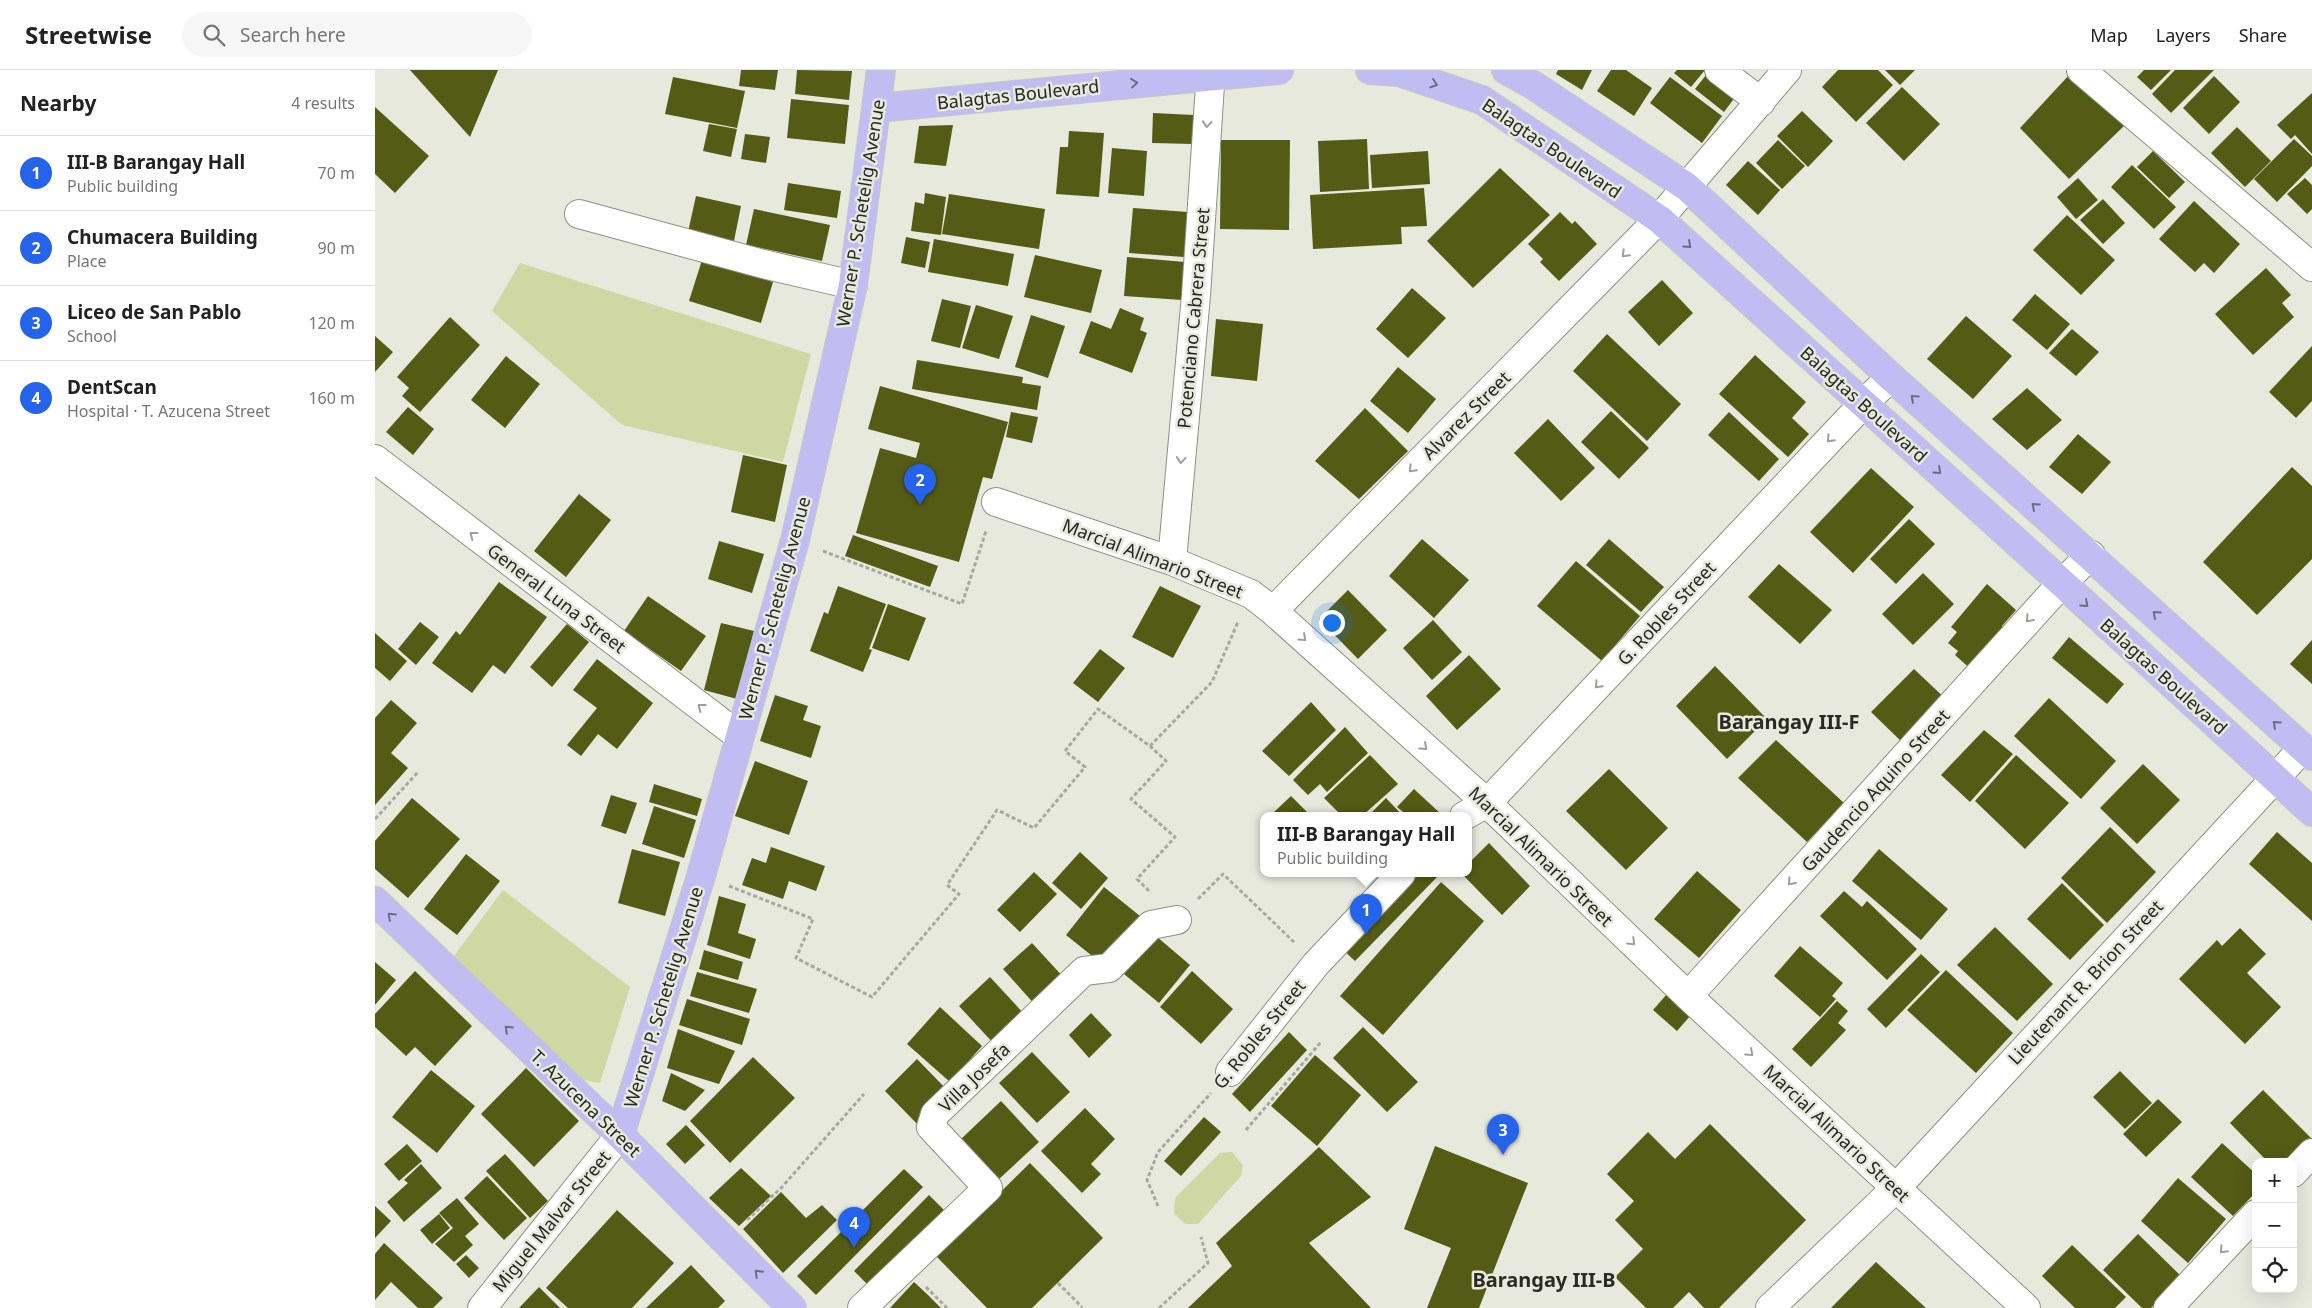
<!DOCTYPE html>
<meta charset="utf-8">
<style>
body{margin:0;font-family:"Noto Sans",sans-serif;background:#f6f6f6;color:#222}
.controls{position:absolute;right:15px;bottom:15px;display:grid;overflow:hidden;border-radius:10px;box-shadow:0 5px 20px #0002}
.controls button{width:45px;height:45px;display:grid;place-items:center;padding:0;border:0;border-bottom:1px solid #e0e0e0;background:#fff;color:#222;font:25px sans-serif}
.you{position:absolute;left:956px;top:552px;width:18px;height:18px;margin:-12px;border:4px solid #fff;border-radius:50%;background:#1a73e8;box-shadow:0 0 0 8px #1a73e833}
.badge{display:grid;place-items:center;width:32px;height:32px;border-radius:50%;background:#2563eb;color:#fff;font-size:16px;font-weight:700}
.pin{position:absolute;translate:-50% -41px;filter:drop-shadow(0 1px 2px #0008)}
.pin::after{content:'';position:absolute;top:26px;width:18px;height:15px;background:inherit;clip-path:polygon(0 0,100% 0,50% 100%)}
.popup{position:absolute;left:885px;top:742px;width:212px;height:65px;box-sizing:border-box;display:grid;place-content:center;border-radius:10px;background:#fff;filter:drop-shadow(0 1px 4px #0005);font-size:16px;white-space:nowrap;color:#767676}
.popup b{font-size:19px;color:#222}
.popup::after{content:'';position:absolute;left:50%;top:100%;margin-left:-10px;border:10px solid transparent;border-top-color:#fff}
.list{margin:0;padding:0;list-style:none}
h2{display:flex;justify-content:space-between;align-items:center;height:65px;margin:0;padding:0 20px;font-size:21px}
h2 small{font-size:16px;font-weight:400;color:#767676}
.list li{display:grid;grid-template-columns:32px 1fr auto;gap:15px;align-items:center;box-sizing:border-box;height:75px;padding:0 20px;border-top:1px solid #e0e0e0}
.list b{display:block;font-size:19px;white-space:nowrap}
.list p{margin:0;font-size:16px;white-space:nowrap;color:#767676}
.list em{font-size:16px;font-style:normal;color:#767676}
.icon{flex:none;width:28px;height:28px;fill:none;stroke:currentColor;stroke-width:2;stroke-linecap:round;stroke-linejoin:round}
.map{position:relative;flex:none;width:1937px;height:1238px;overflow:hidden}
header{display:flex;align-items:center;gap:30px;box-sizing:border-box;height:70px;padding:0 25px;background:#fff;border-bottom:1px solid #e0e0e0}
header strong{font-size:24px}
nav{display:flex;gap:28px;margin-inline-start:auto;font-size:18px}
.search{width:350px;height:45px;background:#f6f6f6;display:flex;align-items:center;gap:12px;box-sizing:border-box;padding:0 18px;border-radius:28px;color:#767676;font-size:19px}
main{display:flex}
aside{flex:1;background:#fff}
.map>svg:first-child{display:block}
</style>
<header>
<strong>Streetwise</strong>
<div class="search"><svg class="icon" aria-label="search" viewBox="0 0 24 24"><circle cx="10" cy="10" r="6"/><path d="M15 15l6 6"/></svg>Search here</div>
<nav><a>Map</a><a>Layers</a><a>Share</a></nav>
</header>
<main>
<aside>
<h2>Nearby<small>4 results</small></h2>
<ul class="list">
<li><span class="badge">1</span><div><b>III-B Barangay Hall</b><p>Public building</p></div><em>70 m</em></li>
<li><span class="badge">2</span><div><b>Chumacera Building</b><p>Place</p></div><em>90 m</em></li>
<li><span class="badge">3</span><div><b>Liceo de San Pablo</b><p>School</p></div><em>120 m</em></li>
<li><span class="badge">4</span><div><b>DentScan</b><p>Hospital · T. Azucena Street</p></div><em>160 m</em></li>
</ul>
</aside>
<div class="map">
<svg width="1937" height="1238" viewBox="0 0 1937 1238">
<rect width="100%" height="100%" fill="#e7e9dd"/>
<!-- green -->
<path fill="#cfd8a3" d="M145 193 436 284 408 392 247 355 117 241Z
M128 820 255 917 225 1013 208 1010 76 890Z
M857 1082 868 1095 866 1106 823 1154H810L799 1143 800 1128 845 1083Z"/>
<!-- building -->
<path fill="#545b15" d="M35 0H123L95 67Z
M366 0H403L400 20 364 16Z
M422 0 477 1 474 30 420 24Z
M1183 0H1217L1207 20 1181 4Z
M1236 0H1251L1277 18 1259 46 1222 21Z
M1302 0H1330L1316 17 1299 3Z
M1335 0 1364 22 1349 42 1320 19Z
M1463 0H1503L1518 15 1481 52 1447 17Z
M1510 0H1540L1525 15Z
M1769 0H1796L1776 20 1762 7Z
M1800 0H1839L1796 43 1777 24Z
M1695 4 1749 56 1694 109 1645 58Z
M1839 6 1865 32 1834 64 1808 38Z
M298 7 370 21 362 58 290 44Z
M1295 7 1347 46 1327 73 1275 33Z
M1527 17 1565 54 1529 91 1491 53Z
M1937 23V84L1920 65 1916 69 1902 55Z
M416 29 474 35 470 74 412 68Z
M0 37 54 86 20 123 0 104Z
M1427 41 1458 71 1433 97 1402 66Z
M778 43 819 45 818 74 777 73Z
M334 54 362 59 356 87 328 81Z
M578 55 571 96 539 93 544 56Z
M1862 57 1896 91 1870 117 1836 83Z
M694 61 729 63 724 127 681 124 685 77H693Z
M370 64 395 67 391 93 366 89Z
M992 69 994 119 945 122 943 71Z
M1919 69 1937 86V96L1902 132 1879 109Z
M846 70H915L914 160 845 159Z
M1403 70 1430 96 1407 119 1381 93Z
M737 78 772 81 769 126 733 123Z
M1053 81 1055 114 997 118 995 85Z
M1778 81 1810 112 1794 128 1762 97Z
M1373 91 1405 120 1383 145 1351 115Z
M1757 95 1801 137 1779 159 1736 117Z
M1125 98 1175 145 1098 218 1052 171Z
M1703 108 1723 130 1701 149 1682 127Z
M1930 108 1937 115V139L1932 144 1912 124Z
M413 113 466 121 462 148 409 140Z
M1049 118 1052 156 1026 157 1027 174 938 179 935 125Z
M550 123 571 127 566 165 536 161 540 132 549 134Z
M574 124 670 139 664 179 567 164Z
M321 126 366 136 359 171 313 162Z
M1728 129 1750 153 1728 174 1705 150Z
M1819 131 1865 174 1839 203 1829 193 1820 202 1784 169Z
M758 138 813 142 809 187 754 183Z
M379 139 455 155 447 191 371 175Z
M1185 142 1197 154 1200 151 1222 174 1184 211 1165 192 1168 189 1153 174Z
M1692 145 1740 190 1706 225 1658 180Z
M531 167 555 172 550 198 526 193Z
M559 169 639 184 633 216 553 202Z
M660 185 727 200 716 243 649 227Z
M752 187 810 192 807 230 749 226Z
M327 190 398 212 386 253 314 231Z
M1891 198 1916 225 1907 233 1919 247 1878 285 1840 244Z
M1287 210 1318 243 1284 276 1253 242Z
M1037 218 1071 248 1033 288 1001 259Z
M1660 224 1695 254 1672 280 1637 250Z
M567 229 596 236 585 278 556 271Z
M601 235 638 246 624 289 587 278Z
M745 238 769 248 765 260 772 263 757 303 704 283 716 251 736 259Z
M656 245 690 256 673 308 640 297Z
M1591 246 1637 286 1598 329 1552 289Z
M75 247 105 275 45 342 27 326 34 318 22 307Z
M841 249 888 254 882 311 836 306Z
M1697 259 1724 282 1701 306 1674 283Z
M1232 264 1306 334 1272 371 1198 301Z
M0 266 18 282 0 302Z
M1937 276V331L1921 348 1894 322Z
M1380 285 1431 332 1417 348 1434 364 1413 387 1344 324Z
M131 286 165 314 130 358 96 330Z
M542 290 648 307 647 313 666 316 662 340 537 319Z
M1023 297 1061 329 1033 363 995 331Z
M505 316 633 352 617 409 608 407 584 492 481 463 505 378 541 388 545 373 493 359Z
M1652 318 1687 350 1652 380 1617 349Z
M33 337 59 359 38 385 11 362Z
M990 338 1033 381 984 429 940 391Z
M1236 341 1274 378 1244 409 1206 372Z
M636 342 663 347 657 373 631 367Z
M1354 342 1404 389 1384 411 1333 365Z
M1173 349 1220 398 1186 431 1139 383Z
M1703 364 1736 392 1707 424 1674 397Z
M368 385 412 395 400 452 356 442Z
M1917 397 1937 416V489L1882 545 1828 492Z
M1496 398 1539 437 1478 503 1435 462Z
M204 424 236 450 191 507 159 481Z
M1534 449 1560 474 1521 514 1495 489Z
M478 465 563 496 555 517 470 486Z
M1047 469 1094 510 1059 548 1014 506Z
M1234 469 1289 517 1266 542 1211 495Z
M344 471 389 484 377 523 333 509Z
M1201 491 1265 546 1227 591 1162 536Z
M1404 494 1457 540 1425 574 1373 527Z
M1548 503 1579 534 1538 575 1507 544Z
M124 512 172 547 130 604 118 595 97 623 57 593 81 561 85 565Z
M1612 514 1641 540 1627 556 1633 562 1599 602 1580 585 1583 581 1573 573 1582 562 1576 557Z
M463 516 511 534 494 579 497 580 488 602 435 581 449 542 453 544Z
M785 516 826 536 798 588 757 567Z
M973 520 1012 560 983 589 944 549Z
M273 526 331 566 306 601 249 561Z
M513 534 551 548 534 591 497 578Z
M1058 550 1087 582 1057 610 1028 578Z
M45 552 64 567 41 595 23 579Z
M346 553 379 561 362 629 329 620Z
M192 554 214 572 177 617 155 597Z
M0 563 32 591 15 611 0 598Z
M1694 567 1749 614 1732 634 1677 588Z
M1937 570V614L1915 594Z
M725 579 750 598 723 632 698 613Z
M1094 585 1126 619 1082 660 1051 626Z
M222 589 278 633 242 679 223 664 206 686 192 675 222 638 198 620Z
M1340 596 1392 649 1352 689 1301 636Z
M1539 599 1574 632 1530 675 1496 642Z
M400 625 433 636 428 650 446 656 436 688 385 671Z
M1674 628 1741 691 1706 729 1639 666Z
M16 630 42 653 16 683 33 698 0 735V648Z
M936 632 961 660 914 706 887 681Z
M970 657 993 683 952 722 945 714 933 725 918 710Z
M1609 660 1638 684 1595 732 1566 705Z
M1401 670 1469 733 1432 772 1363 708Z
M995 685 1023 714 987 746H967L949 728Z
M1641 685 1694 733 1650 779 1600 731Z
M380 691 433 711 414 765 360 746Z
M1768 694 1805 730 1762 774 1725 738Z
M1234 699 1293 758 1251 800 1191 741Z
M279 714 327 729 322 746 274 732Z
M1039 719 1066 744 1065 746H1033L1022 737Z
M236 725 262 733 251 764 226 756Z
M916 726 936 746H900L898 743Z
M37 728 85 769 33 828 0 799V771Z
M1011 728 1028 746H993Z
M279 736 321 750 309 788 267 774Z
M1735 757 1781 802 1732 853 1686 808Z
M1902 762 1937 793V851L1874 794Z
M1114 773 1155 816 1127 845 1087 804H1094V793Z
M396 777 450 796 441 821 414 811 408 829 367 815 377 788 391 793Z
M257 779 305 792 290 846 243 833Z
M1504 779 1573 839 1546 870 1477 811Z
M705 782 733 808 706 839 677 813Z
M91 784 125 811 82 865 49 839Z
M1322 801 1366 840 1324 888 1279 849Z
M659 802 682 824 645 862 622 840Z
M1037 804H1065L980 891 965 877Z
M1066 812 1109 851 1008 965 965 926Z
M1687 813 1729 855 1695 890 1652 849Z
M729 817 765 846 726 893 691 865Z
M1469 821 1487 837 1492 831 1542 879 1512 910 1445 846Z
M344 826 371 834 363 863 381 869 375 889 332 875Z
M1620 857 1678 914 1642 951 1582 895Z
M1865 858 1891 884 1872 903 1906 937 1870 974 1804 909 1842 870 1847 876Z
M781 866 815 895 784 933 749 904Z
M657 873 691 910 662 937 628 899Z
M1425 876 1468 913 1457 926 1461 929 1445 947 1399 906Z
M329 880 368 892 363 910 324 899Z
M1546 884 1565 902 1511 958 1492 939Z
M0 892 21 910 0 935Z
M1571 900 1638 963 1601 1003 1532 940Z
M40 901 97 956 60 996 40 977 31 986 0 957V944Z
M817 901 858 939 826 974 785 937Z
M322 902 382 919 374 943 315 926Z
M615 907 651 946 620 975 584 936Z
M1292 924 1316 945 1302 961 1278 940Z
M312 929 375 949 367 975 304 955Z
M1462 931 1473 941 1463 953 1471 960 1436 997 1417 979Z
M565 937 607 976 575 1012 532 974Z
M716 943 737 965 714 988 694 965Z
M988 957 1043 1012 1012 1042 958 988Z
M303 959 360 981 344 1014 292 998Z
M914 962 932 980 875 1042 857 1024Z
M657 982 695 1022 662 1053 624 1013Z
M940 985 986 1025 942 1076 896 1036Z
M378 987 420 1028 355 1093 315 1051Z
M542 989 578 1026 546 1058 510 1021Z
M151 998 204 1051 159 1097 106 1044Z
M56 1000 100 1036 62 1083 17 1047Z
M1745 1001 1777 1033 1750 1059 1718 1027Z
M296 1003 330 1020 310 1041 287 1031Z
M1888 1020 1937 1069V1075L1918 1092H1893L1855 1053Z
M1783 1029 1807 1052 1771 1087 1748 1064Z
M626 1031 664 1072 623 1110 585 1070Z
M710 1038 740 1069 716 1094 726 1104 707 1123 666 1081Z
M829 1047 846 1062 806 1106 789 1091Z
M1335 1054 1431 1150 1344 1238H1329L1314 1222 1298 1238H1271L1240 1207 1268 1179 1240 1150 1259 1131 1232 1104 1273 1062 1300 1089Z
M311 1055 330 1075 310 1094 291 1074Z
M1847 1073 1881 1104V1122L1858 1146 1816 1107Z
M32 1074 47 1091 24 1111 9 1094Z
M1060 1076 1153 1113 1104 1238H1052L1076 1178 1029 1159Z
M944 1077 996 1127 934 1173 996 1238H813L857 1196 841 1173Z
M130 1084 173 1131 155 1148 111 1101Z
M655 1093 728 1168 657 1238H612L561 1186Z
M46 1094 67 1118 29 1152 12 1132 33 1113 29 1110Z
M366 1098 396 1126 364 1156 334 1128Z
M529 1099 548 1117 441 1225 422 1206Z
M112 1106 152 1148 129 1170 89 1128Z
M1803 1108 1851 1149 1813 1193 1766 1151Z
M406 1122 431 1148 447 1135 462 1150 408 1203 368 1159Z
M554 1125 570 1141 495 1217 479 1201Z
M82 1128 104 1154 90 1166 98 1175 79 1192 60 1174 78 1158 64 1143Z
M0 1136 16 1151 0 1168Z
M242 1140 299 1193 257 1238H193L171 1218Z
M64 1144 75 1158 57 1174 45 1160Z
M1763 1164 1807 1207 1776 1238H1767L1728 1200Z
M9 1173 68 1228 58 1238H43L16 1212 0 1230V1184Z
M1697 1175 1751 1227 1740 1238H1700L1667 1206Z
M91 1185 104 1198 94 1208 81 1194Z
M1501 1192 1551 1238H1456Z
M316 1195 350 1231 343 1238H271Z
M539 1212 553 1225 566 1238H515Z
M164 1217 185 1238H144Z"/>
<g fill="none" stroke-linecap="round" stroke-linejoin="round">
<defs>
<path id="minor" d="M1344 0 1386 32
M1706 0 1937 197
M204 144 388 194 478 215
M0 389 364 666
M621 432 797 491 876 524 898 541 1112 733 1313 926 1651 1238
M797 491 821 225 836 0
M898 541 1284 149 1412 0
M1089 746 1112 733 1488 334 1516 307
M1313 926 1687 513 1716 485
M855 1002 941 894 1026 804
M1918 1103 1937 1083
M107 1238 245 1065
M487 1238 613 1118 556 1057 560 1044 709 901 734 898 776 855 802 850
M1395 1238 1522 1117 1928 678
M1793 1238 1881 1144"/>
<path id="major" d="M995 0 1024 2 1107 30 1284 149 1687 513 1937 742
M1131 0 1158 15 1312 117 1516 307 1937 686
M502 38 904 0
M0 831 245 1065 417 1238
M245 1065 326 806 420 470 478 215 506 0"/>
</defs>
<!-- minor casing -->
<use href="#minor" stroke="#8d9084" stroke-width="30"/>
<!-- major casing -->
<use href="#major" stroke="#c7c7c6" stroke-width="30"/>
<!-- path -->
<path stroke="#a7a99f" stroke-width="3" stroke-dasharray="4 2.5" stroke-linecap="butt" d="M448 481 587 534 611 461
M775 676 837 612 863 552
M0 749 43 702
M354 816 438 849 421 888 497 927 584 824 572 815 622 740 659 758 710 697 690 681 723 639 775 676 791 691 756 729 800 767 762 809 776 823
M823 829 848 804 919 872
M871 1060 946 972
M783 1136 772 1110 783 1082 836 1023
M372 1150 407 1117 489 1024
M683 1213 707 1237
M551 1217 572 1238
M784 1238 833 1193 826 1167"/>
<!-- minor -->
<use href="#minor" stroke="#fff" stroke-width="28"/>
<!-- major -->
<use href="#major" stroke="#c1bcf1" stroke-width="28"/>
</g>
<!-- one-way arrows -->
<defs><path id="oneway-chevron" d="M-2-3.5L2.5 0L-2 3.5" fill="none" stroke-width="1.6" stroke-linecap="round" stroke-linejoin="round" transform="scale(1.25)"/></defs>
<g stroke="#6c6b80">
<use href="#oneway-chevron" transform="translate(759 13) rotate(-6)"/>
<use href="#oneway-chevron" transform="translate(1059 14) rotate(19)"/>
<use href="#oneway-chevron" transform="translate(1313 175) rotate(42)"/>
<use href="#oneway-chevron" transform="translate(1539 328) rotate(-138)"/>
<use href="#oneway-chevron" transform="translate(1563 401) rotate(42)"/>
<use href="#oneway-chevron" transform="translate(1660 436) rotate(-138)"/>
<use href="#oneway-chevron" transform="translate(1710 534) rotate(42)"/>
<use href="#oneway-chevron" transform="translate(1781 544) rotate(-138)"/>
<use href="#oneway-chevron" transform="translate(1901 654) rotate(-138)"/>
<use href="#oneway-chevron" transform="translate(16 846) rotate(-136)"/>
<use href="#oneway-chevron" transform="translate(133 959) rotate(-136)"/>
<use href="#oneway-chevron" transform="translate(383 1203) rotate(-135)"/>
</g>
<g stroke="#9e9e9c">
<use href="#oneway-chevron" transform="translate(832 54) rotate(94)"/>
<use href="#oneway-chevron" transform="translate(1250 184) rotate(135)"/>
<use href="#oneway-chevron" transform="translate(1455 369) rotate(133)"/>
<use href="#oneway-chevron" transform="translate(806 390) rotate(95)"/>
<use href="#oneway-chevron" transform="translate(1037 399) rotate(135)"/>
<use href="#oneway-chevron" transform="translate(98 465) rotate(-143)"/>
<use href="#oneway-chevron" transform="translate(1654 549) rotate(132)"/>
<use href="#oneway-chevron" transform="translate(928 568) rotate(42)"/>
<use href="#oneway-chevron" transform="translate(1223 615) rotate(133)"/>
<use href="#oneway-chevron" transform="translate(326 637) rotate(-143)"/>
<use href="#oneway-chevron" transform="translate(1049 677) rotate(42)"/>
<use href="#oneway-chevron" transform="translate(1416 812) rotate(132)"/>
<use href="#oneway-chevron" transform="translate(1257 872) rotate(44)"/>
<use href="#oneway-chevron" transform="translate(1375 983) rotate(42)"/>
<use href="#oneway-chevron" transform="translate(1848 1180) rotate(133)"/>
</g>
<g text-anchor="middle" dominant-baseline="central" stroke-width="5" stroke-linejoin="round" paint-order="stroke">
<!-- street labels -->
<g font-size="18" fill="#272823" stroke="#e7e9dd">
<text transform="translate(643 24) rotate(-6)">Balagtas Boulevard</text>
<text transform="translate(1177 78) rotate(34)">Balagtas Boulevard</text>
<text transform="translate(485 143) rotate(-81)">Werner P. Schetelig Avenue</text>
<text transform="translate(818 248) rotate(-85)">Potenciano Cabrera Street</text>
<text transform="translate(1489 334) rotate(42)">Balagtas Boulevard</text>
<text transform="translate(1091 345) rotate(-45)">Alvarez Street</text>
<text transform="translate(778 488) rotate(21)">Marcial Alimario Street</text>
<text transform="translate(182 528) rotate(37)">General Luna Street</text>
<text transform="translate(399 538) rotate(-75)">Werner P. Schetelig Avenue</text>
<text transform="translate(1291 543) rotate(-47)">G. Robles Street</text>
<text transform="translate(1789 606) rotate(42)">Balagtas Boulevard</text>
<text transform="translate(1500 720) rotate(-48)">Gaudencio Aquino Street</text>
<text transform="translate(1166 786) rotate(44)">Marcial Alimario Street</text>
<text transform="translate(1710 912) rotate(-47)">Lieutenant R. Brion Street</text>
<text transform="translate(288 927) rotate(-73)">Werner P. Schetelig Avenue</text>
<text transform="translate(884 964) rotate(-51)">G. Robles Street</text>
<text transform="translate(599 1007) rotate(-44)">Villa Josefa</text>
<text transform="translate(211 1033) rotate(44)">T. Azucena Street</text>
<text transform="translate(1462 1063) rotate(43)">Marcial Alimario Street</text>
<text transform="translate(176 1151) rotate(-51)">Miguel Malvar Street</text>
</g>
<!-- quarter labels -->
<g font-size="20" font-weight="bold" fill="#2a2b22" stroke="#e7e9dd">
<text x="1414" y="651">Barangay III-F</text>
<text x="1169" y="1209">Barangay III-B</text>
</g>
</g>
</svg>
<div class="controls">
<button>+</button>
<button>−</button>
<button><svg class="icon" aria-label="locate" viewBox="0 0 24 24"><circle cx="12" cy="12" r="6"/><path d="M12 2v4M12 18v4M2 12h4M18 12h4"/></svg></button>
</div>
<div class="you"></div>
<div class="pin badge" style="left:991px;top:865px">1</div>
<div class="popup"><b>III-B Barangay Hall</b>Public building</div>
<div class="pin badge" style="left:545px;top:435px">2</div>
<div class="pin badge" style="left:1128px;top:1085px">3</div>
<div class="pin badge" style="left:479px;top:1178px">4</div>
</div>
</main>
